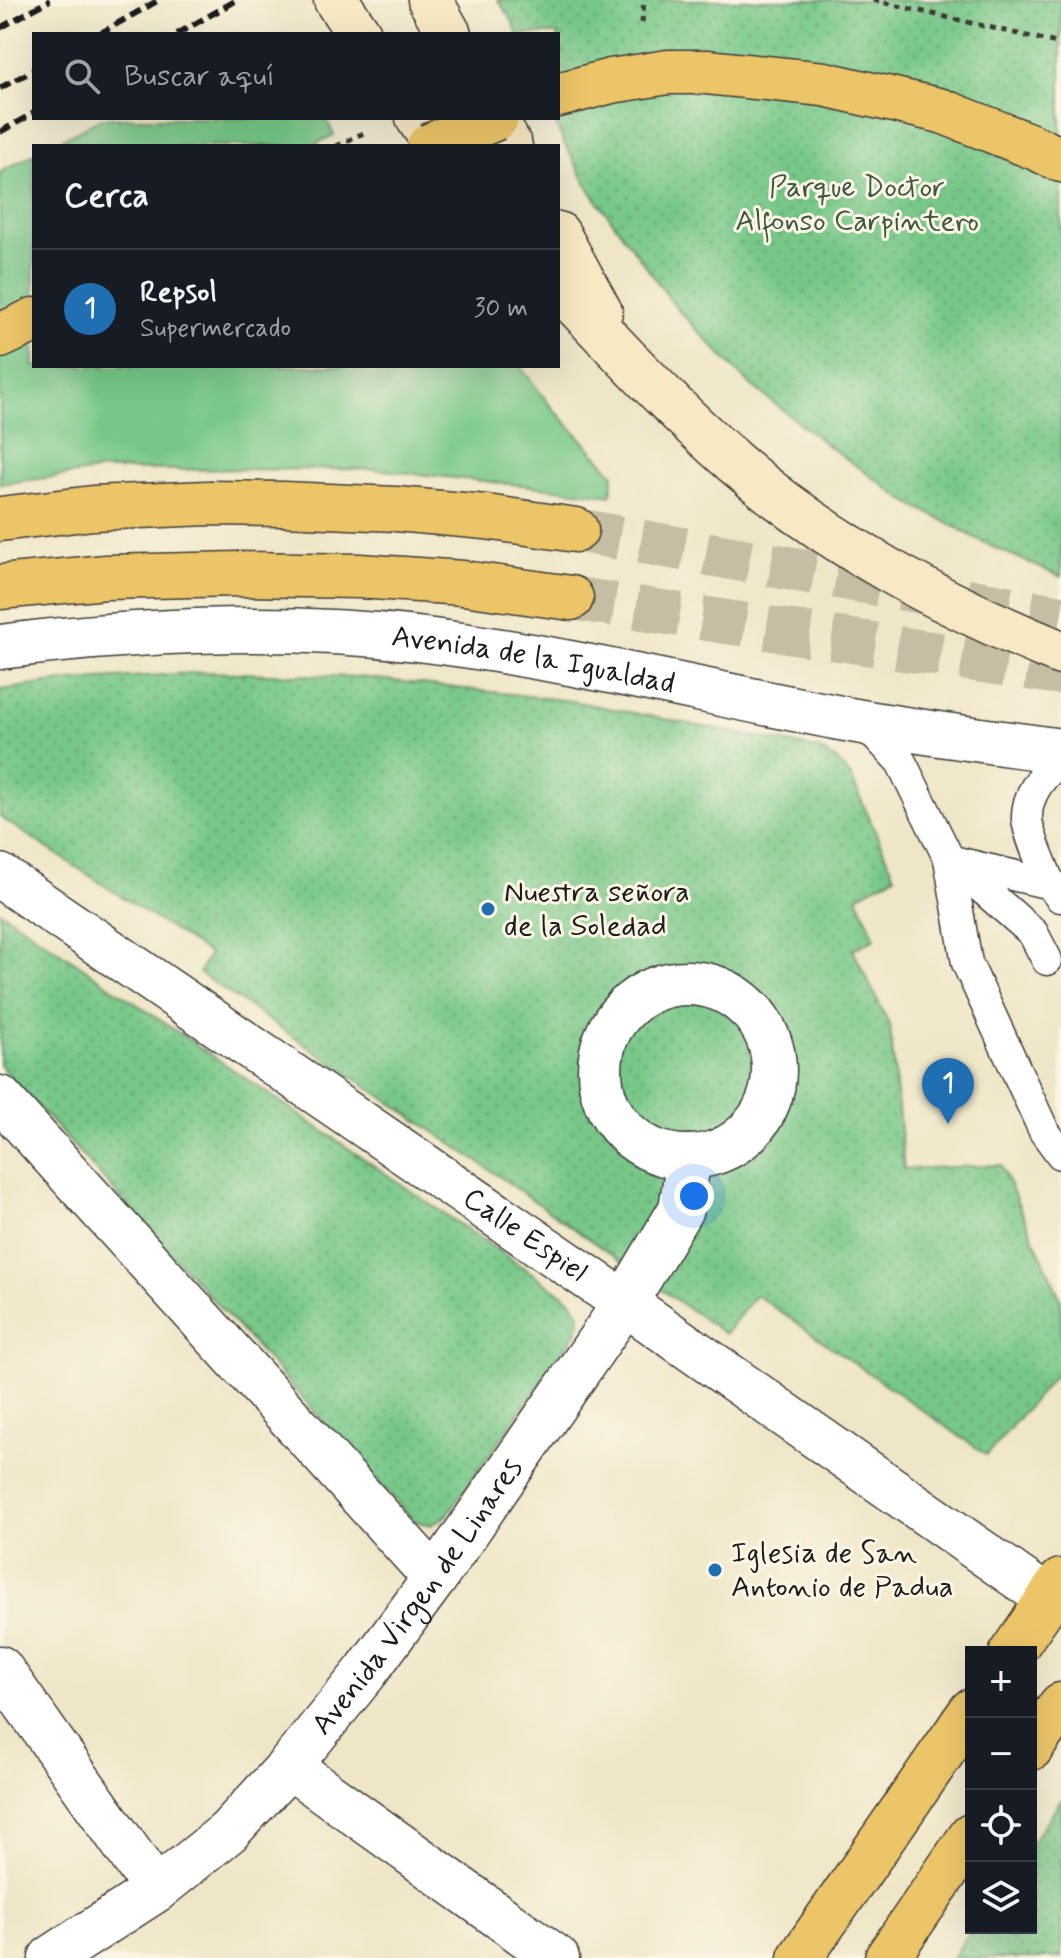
<!DOCTYPE html>
<html lang="es">
<meta charset="utf-8">
<style>
body{margin:0;font-family:Mynerve,sans-serif;background:#242831;color:#f1f3f6}
.controls{position:absolute;right:24px;bottom:24px;display:grid;overflow:hidden;border-radius:0px;box-shadow:0 8px 32px #0002}
.controls button{width:72px;height:72px;display:grid;place-items:center;padding:0;border:0;border-bottom:2px solid #363941;background:#171b24;color:#f1f3f6;font:40px sans-serif}
.you{position:absolute;left:694px;top:1196px;width:28px;height:28px;margin:-20px;border:6px solid #fff;border-radius:50%;background:#1a73e8;box-shadow:0 0 0 12px #1a73e833}
.badge{display:grid;place-items:center;width:52px;height:52px;border-radius:50%;background:#1f6fb2;color:#fff;font-size:26px;font-weight:700}
.pin{position:absolute;translate:-50% -66px;filter:drop-shadow(0 2px 4px #0008)}
.pin::after{content:'';position:absolute;top:42px;width:28px;height:24px;background:inherit;clip-path:polygon(0 0,100% 0,50% 100%)}
.list{margin:0;padding:0;list-style:none}
h2{display:flex;justify-content:space-between;align-items:center;height:104px;margin:0;padding:0 32px;font-size:34px}
h2 small{font-size:26px;font-weight:400;color:#9ea1a6}
.list li{display:grid;grid-template-columns:52px 1fr auto;gap:24px;align-items:center;box-sizing:border-box;height:120px;padding:0 32px;border-top:2px solid #363941}
.list b{display:block;font-size:30px;white-space:nowrap}
.list p{margin:0;font-size:26px;white-space:nowrap;color:#9ea1a6}
.list em{font-size:26px;font-style:normal;color:#9ea1a6}
.icon{flex:none;width:44px;height:44px;fill:none;stroke:currentColor;stroke-width:2;stroke-linecap:round;stroke-linejoin:round}
.map{position:relative;flex:none;width:1061px;height:1958px;overflow:hidden}
.search{position:absolute;background:#171b24;box-shadow:0 8px 32px #0002;left:32px;top:32px;width:528px;height:88px;display:flex;align-items:center;gap:20px;box-sizing:border-box;padding:0 28px;border-radius:0px;color:#9ea1a6;font-size:30px}
.panel{position:absolute;background:#171b24;box-shadow:0 8px 32px #0002;left:32px;top:144px;width:528px;height:224px;border-radius:0px}
.map>svg:first-child{display:block}
</style>
<div class="map">
<svg width="1061" height="1958" viewBox="0 0 1061 1958">
<defs>
<pattern id="park-dots" width="8" height="8" patternUnits="userSpaceOnUse" patternTransform="scale(2)"><rect width="8" height="8" fill="#77c788"/><path d="M2 2h.1M6 6h.1" fill="none" stroke="#66aa75" stroke-width="1.8" stroke-linecap="round"/></pattern>
</defs>
<rect width="100%" height="100%" fill="#fcf5e5"/>
<filter id="ink" filterUnits="userSpaceOnUse"><feTurbulence type="fractalNoise" baseFrequency=".0125" numOctaves="2"/><feDisplacementMap in="SourceGraphic" scale="16" xChannelSelector="R" yChannelSelector="G"/><feConvolveMatrix kernelMatrix="1 2 1 2 8 2 1 2 1" color-interpolation-filters="sRGB"/></filter>
<filter id="wash" filterUnits="userSpaceOnUse"><feTurbulence type="fractalNoise" baseFrequency=".006" numOctaves="4" result="noise"/><feDisplacementMap in="SourceGraphic" scale="32" xChannelSelector="R" yChannelSelector="G"/><feGaussianBlur stdDeviation="1.8" result="paint"/><feColorMatrix in="noise" values="0 0 0 0 0 0 0 0 0 0 0 0 0 0 0 0 0 1.4 0 .05"/><feComposite in="paint" operator="in"/></filter>
<g filter="url(#wash)">
<rect width="100%" height="100%" fill="#efe6c7"/>
<!-- green -->
<path fill="#77c788" stroke="#4a7252" stroke-width="2" d="M102 118H326L334 135 311 146H49Z
M34 154V300L0 316V172Z
M34 338V366H520L550 405 614 474 611 495 373 469 105 470 0 484V354Z"/>
<!-- park -->
<path fill="url(#park-dots)" stroke="#4a7252" stroke-width="2" d="M498 0H1061V577L991 546 904 500 827 445 746 381 678 310 591 192 563 141 553 118H558V34H518L513 23Z
M206 672 360 677 572 701 818 749 836 760 851 777 895 876 857 896 875 938 853 950 890 1026 904 1169 1001 1165 1061 1300V1368L987 1455 756 1295 725 1334 467 1154 199 973 209 954 0 817V690L55 682Z
M0 911 568 1298C581 1311 583 1316 576 1333L446 1516 431 1525 414 1521 0 1065Z
M1061 1800V1958H952L973 1928H1031V1843Z"/>
</g>
<g filter="url(#ink)">
<g fill="none" stroke-linecap="round" stroke-linejoin="round">
<!-- primary-tunnel -->
<path stroke="#c5bea5" stroke-width="44" stroke-dasharray="44 22" stroke-linecap="butt" d="M576 530 1061 617
M571 598 1061 673"/>
<defs>
<path id="service" d="M858 725 875 734 901 762 949 859 967 963 1044 1131 1061 1154
M1061 762C1042 773 1026 796 1027 819 1028 834 1044 869 1050 884L1061 888
M949 859 1033 933 1047 960
M953 861 1050 884 1060 897"/>
<g id="minor">
<path id="s1" d="M0 647C137 630 279 623 417 639 561 656 702 692 845 719 917 732 989 741 1061 751"/>
<path id="s2" d="M0 876 625 1303 1049 1599"/>
<circle cx="687" cy="1070" r="87"/>
<path d="M0 1098 435 1578"/>
<path d="M0 1668 156 1890"/>
<path d="M289 1766 557 1958"/>
<path id="s3" d="M51 1958 156 1890 228 1832 289 1766 365 1673 435 1578 625 1303 681 1209 689 1157"/>
</g>
<path id="secondary" d="M336 0 359 34
M430 0 449 34
M418 118 437 146
M495 118 510 146
M558 234 600 312
M558 286C615 347 672 408 735 463 831 546 944 605 1061 653"/>
<path id="primary" d="M558 95 611 81 668 72H707L824 84 942 111 1036 148 1061 160
M0 336 34 320
M0 519 93 508 208 503 284 504 396 509 486 517 576 530
M0 587 106 577 238 574 359 576 463 583 571 598
M1012 1652 1061 1581
M1031 1748 1061 1705
M800 1958 971 1711
M887 1958 971 1836"/>
</defs>
<!-- service casing -->
<use href="#service" stroke="#3c3a36" stroke-width="33"/>
<!-- minor casing -->
<use href="#minor" stroke="#3c3a36" stroke-width="47"/>
<!-- secondary casing -->
<use href="#secondary" stroke="#3c3a36" stroke-width="47"/>
<!-- primary casing -->
<use href="#primary" stroke="#3c3a36" stroke-width="47"/>
<!-- path -->
<path stroke="#3c3a36" stroke-width="5" stroke-dasharray="6 6" stroke-linecap="butt" d="M873 0 1061 44
M642 23 644 0
M336 146 368 131"/>
<!-- service -->
<use href="#service" stroke="#fff" stroke-width="30"/>
<!-- minor -->
<use href="#minor" stroke="#fff" stroke-width="44"/>
<!-- secondary -->
<use href="#secondary" stroke="#f8e8c3" stroke-width="44"/>
<!-- primary -->
<use href="#primary" stroke="#edc569" stroke-width="44"/>
<!-- rail -->
<path stroke="#1c1c1c" stroke-width="6" stroke-dasharray="12 6" stroke-linecap="butt" d="M0 28 50 0
M99 34 159 0
M177 34 237 0
M0 88 34 70
M0 132 34 113"/>
<defs>
<path id="primary-bridge" d="M429 146 496 118"/>
</defs>
<!-- primary-bridge casing -->
<use href="#primary-bridge" stroke="#3c3a36" stroke-width="47" stroke-linecap="butt"/>
<!-- primary-bridge -->
<use href="#primary-bridge" stroke="#edc569" stroke-width="44"/>
</g>
</g>
<!-- markers -->
<g fill="#1f6fb2" stroke="#fcf5e5" stroke-width="3">
<circle cx="488" cy="909" r="8"/>
<circle cx="715" cy="1570" r="8"/>
</g>
<g text-anchor="middle" dominant-baseline="central" stroke-width="6" stroke-linejoin="round" paint-order="stroke">
<!-- park labels -->
<g font-size="30" fill="#3c5842" stroke="#fcf5e5">
<text x="857" y="187">Parque Doctor<tspan x="857" dy="34">Alfonso Carpintero</tspan></text>
</g>
<!-- street labels -->
<g font-size="30" fill="#1c1c1c" stroke="#fcf5e5">
<text stroke="none"><textPath href="#s1" startOffset="536">Avenida de la Igualdad</textPath></text>
<text stroke="none"><textPath href="#s2" startOffset="636">Calle Espiel</textPath></text>
<text stroke="none"><textPath href="#s3" startOffset="520">Avenida Virgen de Linares</textPath></text>
</g>
<!-- poi labels -->
<g font-size="30" fill="#1c1c1c" stroke="#fcf5e5" text-anchor="start">
<text x="504" y="892">Nuestra señora<tspan x="504" dy="34">de la Soledad</tspan></text>
<text x="731" y="1553">Iglesia de San<tspan x="731" dy="34">Antonio de Padua</tspan></text>
</g>
</g>
</svg>
<div class="controls">
<button>+</button>
<button>−</button>
<button><svg class="icon" aria-label="locate" viewBox="0 0 24 24"><circle cx="12" cy="12" r="6"/><path d="M12 2v4M12 18v4M2 12h4M18 12h4"/></svg></button>
<button><svg class="icon" aria-label="layers" viewBox="0 0 24 24"><path d="M12 4l9 5-9 5-9-5zM3 14l9 5 9-5"/></svg></button>
</div>
<div class="you"></div>
<div class="pin badge" style="left:948px;top:1124px">1</div>
<div class="search"><svg class="icon" aria-label="search" viewBox="0 0 24 24"><circle cx="10" cy="10" r="6"/><path d="M15 15l6 6"/></svg>Buscar aquí</div>
<section class="panel">
<h2>Cerca<small></small></h2>
<ul class="list">
<li><span class="badge">1</span><div><b>Repsol</b><p>Supermercado</p></div><em>30 m</em></li>
</ul>
</section>
</div>
